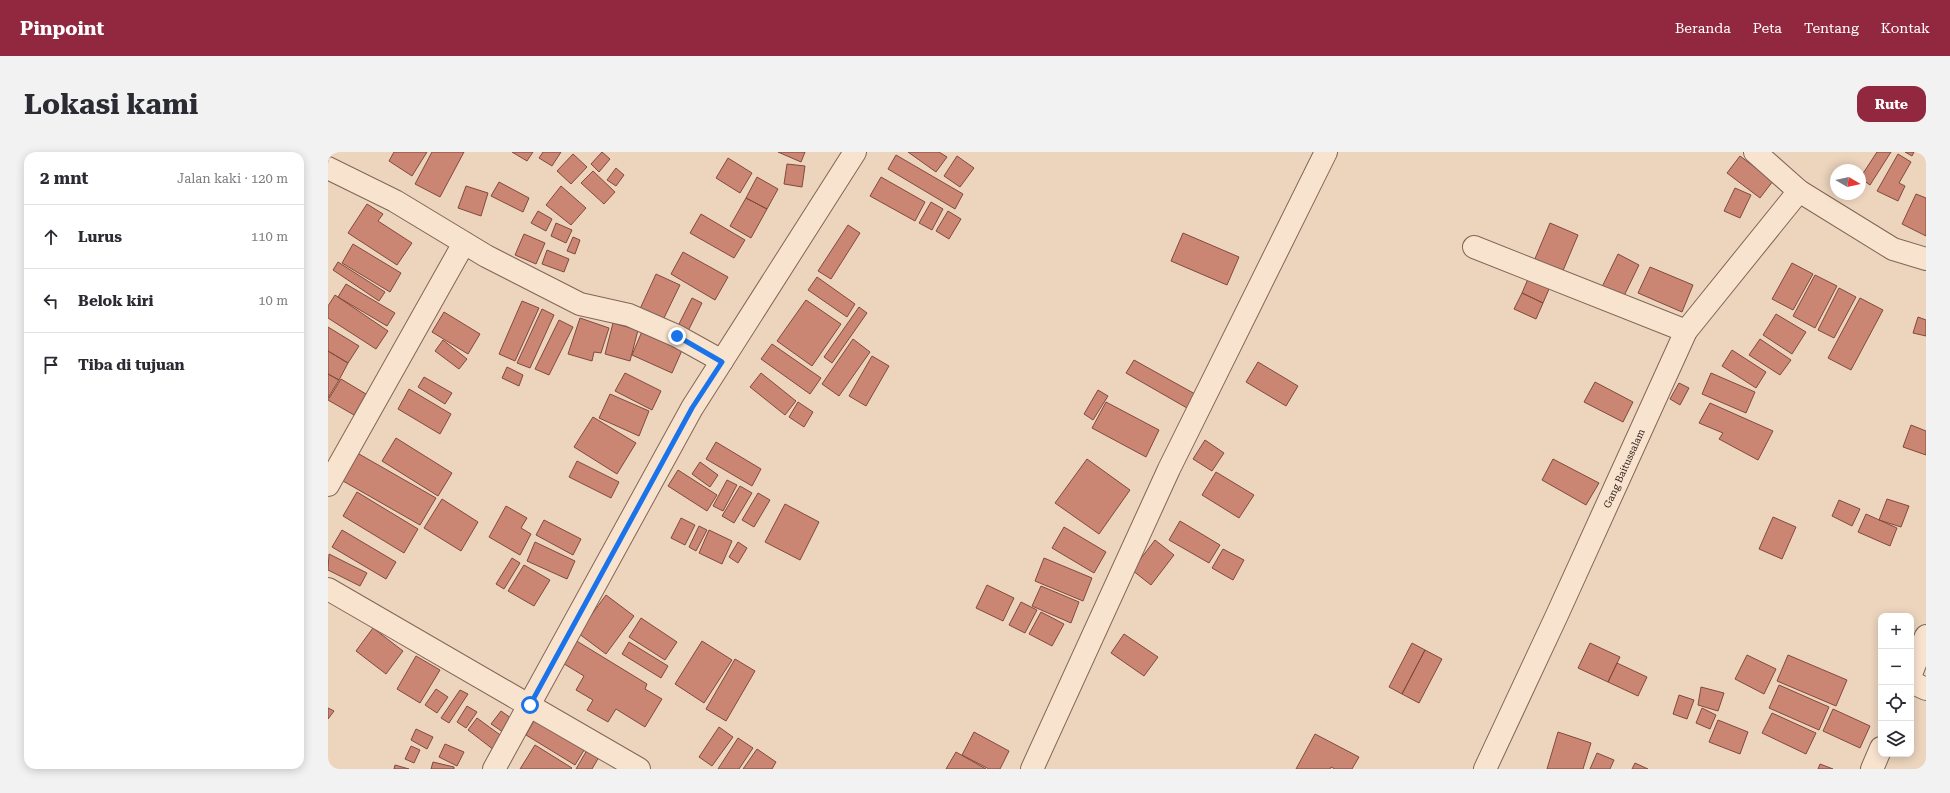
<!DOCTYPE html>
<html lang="id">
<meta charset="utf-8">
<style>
body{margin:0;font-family:"Roboto Serif",serif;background:#f2f2f3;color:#2b2b33}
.controls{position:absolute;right:12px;bottom:12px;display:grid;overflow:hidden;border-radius:8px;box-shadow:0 2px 10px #0003}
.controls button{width:36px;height:36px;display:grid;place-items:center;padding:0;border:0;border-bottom:1px solid #e1e1e2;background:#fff;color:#2b2b33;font:20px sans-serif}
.compass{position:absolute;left:1502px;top:12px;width:36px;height:36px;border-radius:50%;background:#fff;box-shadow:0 2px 10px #0003;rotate:99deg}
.stop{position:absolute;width:12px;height:12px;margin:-9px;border:3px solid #1a73e8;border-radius:50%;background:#fff}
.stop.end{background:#1a73e8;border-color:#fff;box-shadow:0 1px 4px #0008}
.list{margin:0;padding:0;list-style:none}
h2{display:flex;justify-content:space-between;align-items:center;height:52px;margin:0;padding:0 16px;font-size:17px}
h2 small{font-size:13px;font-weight:400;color:#7c7c81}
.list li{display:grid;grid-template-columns:26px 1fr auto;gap:12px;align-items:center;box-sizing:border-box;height:64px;padding:0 16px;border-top:1px solid #e1e1e2}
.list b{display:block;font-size:15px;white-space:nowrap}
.list em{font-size:13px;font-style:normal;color:#7c7c81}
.icon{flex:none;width:22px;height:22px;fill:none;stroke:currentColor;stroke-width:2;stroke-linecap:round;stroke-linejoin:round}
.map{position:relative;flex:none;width:1598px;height:617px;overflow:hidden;border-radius:12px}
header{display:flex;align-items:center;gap:24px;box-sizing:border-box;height:56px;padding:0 20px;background:#91283f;color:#fff}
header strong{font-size:19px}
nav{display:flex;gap:22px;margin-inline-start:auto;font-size:14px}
.intro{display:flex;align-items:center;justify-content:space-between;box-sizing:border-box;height:96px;padding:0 24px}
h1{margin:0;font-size:28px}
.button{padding:10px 18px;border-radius:12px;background:#91283f;color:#fff;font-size:14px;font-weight:700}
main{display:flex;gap:24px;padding:0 24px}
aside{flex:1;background:#fff;border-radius:12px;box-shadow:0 2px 10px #0003}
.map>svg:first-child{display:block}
</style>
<header>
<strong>Pinpoint</strong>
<nav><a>Beranda</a><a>Peta</a><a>Tentang</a><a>Kontak</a></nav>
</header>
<div class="intro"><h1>Lokasi kami</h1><a class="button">Rute</a></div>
<main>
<aside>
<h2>2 mnt<small>Jalan kaki · 120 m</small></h2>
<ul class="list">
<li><svg class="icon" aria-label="ahead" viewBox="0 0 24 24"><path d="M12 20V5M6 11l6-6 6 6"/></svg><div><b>Lurus</b></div><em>110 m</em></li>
<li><svg class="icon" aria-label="left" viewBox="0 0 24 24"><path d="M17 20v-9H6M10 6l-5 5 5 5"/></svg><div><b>Belok kiri</b></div><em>10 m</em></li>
<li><svg class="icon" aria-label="arrive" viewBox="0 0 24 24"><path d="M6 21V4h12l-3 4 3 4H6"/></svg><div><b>Tiba di tujuan</b></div></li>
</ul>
</aside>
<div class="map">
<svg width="1598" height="617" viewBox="0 0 1598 617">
<rect width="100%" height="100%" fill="#ecd4bd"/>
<!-- building -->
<path fill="#ca8573" stroke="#824a3d" d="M66 0H99L84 24 61 9Z
M104 0H136L112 45 87 32Z
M184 0H205L199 9Z
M215 0H233L224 14 211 6Z
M274 0 282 7 271 20 263 12Z
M450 0H477L473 10Z
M580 0H611L619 5 608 20Z
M1549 0H1563L1542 33 1532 26Z
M1577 0H1586L1584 4Z
M245 2 259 15 243 32 229 19Z
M1570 2 1583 10 1571 31 1577 34 1570 49 1549 39Z
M568 3 635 42 627 57 560 17Z
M629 4 646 16 632 35 616 24Z
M1412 4 1445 29 1432 46 1399 21Z
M400 6 424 21 412 41 388 26Z
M459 12 477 14 474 35 456 32Z
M288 16 296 23 288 34 279 28Z
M265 19 287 40 276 52 253 31Z
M429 25 450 37 439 57 418 46Z
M553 25 597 50 587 69 542 44Z
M171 30 201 46 195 60 163 44Z
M138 34 160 41 153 64 130 56Z
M233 34 258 56 243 73 218 53Z
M1407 36 1423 43 1412 66 1396 59Z
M1588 42 1598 46V84L1574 72Z
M418 46 439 57 423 86 402 74Z
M603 50 615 57 604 78 591 71Z
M39 52 55 62 50 69 84 91 69 113 20 81Z
M210 59 224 67 218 79 203 71Z
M620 59 633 67 621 87 608 79Z
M373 62 417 88 406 106 362 81Z
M228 71 244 78 238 91 223 84Z
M1222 71 1250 83 1234 121 1206 109Z
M520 73 532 81 503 127 490 119Z
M855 81 911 105 899 133 843 109Z
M196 82 217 91 208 112 187 103Z
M245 85 252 88 247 102 239 99Z
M25 92 73 121 62 140 14 111Z
M219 98 241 107 236 120 214 112Z
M355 100 400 125 387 148 343 122Z
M1290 102 1311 113 1294 148 1273 137Z
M10 110 57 140 51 149 5 118Z
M1464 111 1485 122 1465 158 1444 147Z
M1322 115 1365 133 1354 160 1310 141Z
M328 122 352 133 334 170 311 159Z
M1487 123 1509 134 1487 176 1465 164Z
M489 125 527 152 519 165 480 138Z
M1200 127 1221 137 1215 151 1194 141Z
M18 132 67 161 59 174 10 145Z
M1511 136 1528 145 1506 186 1490 178Z
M1194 141 1215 151 1208 167 1186 157Z
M7 143 60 179 48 197 0 166V154Z
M364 146 374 151 360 179 350 174Z
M1532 146 1555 158 1523 218 1500 206Z
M478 148 513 172 484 214 449 189Z
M194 149 211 156 187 209 171 202Z
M531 155 539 161 504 211 496 205Z
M214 157 226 163 202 216 189 211Z
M116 160 152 182 140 202 104 180Z
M1448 162 1478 180 1464 202 1435 183Z
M1590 165 1598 168V184L1585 181Z
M252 166 281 176 273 201 266 200 264 209 240 202Z
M231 168 245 175 221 223 207 217Z
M285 171 310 178 302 209 277 202Z
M0 175 31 194 20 211 0 199Z
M315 177 355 196 344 221 304 203Z
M525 187 542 200 511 244 494 232Z
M1432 187 1463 208 1452 223 1421 203Z
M115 188 139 207 131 217 107 199Z
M444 192 493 226 482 242 433 207Z
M1404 198 1438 220 1428 236 1394 214Z
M0 199 20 211 11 228 0 222Z
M544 204 561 214 538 254 521 244Z
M806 208 867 242 859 256 798 221Z
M930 210 970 234 958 254 918 230Z
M179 215 195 223 191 234 174 226Z
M297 221 333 239 324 258 287 239Z
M433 221 468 249 457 263 422 235Z
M1383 221 1427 240 1418 261 1374 242Z
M0 222 11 228 0 246Z
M96 225 124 241 117 252 90 235Z
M13 227 38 242 26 263 0 248Z
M1267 230 1305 250 1295 270 1256 250Z
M1351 231 1361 236 1352 253 1342 247Z
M81 237 123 262 112 282 70 257Z
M770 238 780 244 765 268 756 262Z
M282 242 321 259 311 284 271 266Z
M470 250 485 260 476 275 461 265Z
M778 250 831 278 818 305 764 276Z
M1382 251 1445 279 1430 308 1391 287 1395 281 1371 271Z
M265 265 308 291 289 322 246 295Z
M1583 273 1598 279V303L1575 295Z
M68 286 124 321 110 344 54 309Z
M877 288 896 301 884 319 865 307Z
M388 290 433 317 424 334 378 307Z
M24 298 108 346 92 373 8 325Z
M759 307 802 338 771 382 727 351Z
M1225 307 1271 331 1258 353 1214 328Z
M249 309 291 330 283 346 241 325Z
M372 310 390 323 382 335 364 322Z
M350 318 389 343 379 359 340 334Z
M888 320 926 343 911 366 874 343Z
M399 328 409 333 395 359 385 354Z
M412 334 424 341 406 371 394 364Z
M29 340 90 377 76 401 15 364Z
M430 341 442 348 426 375 414 368Z
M114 347 150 370 133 399 96 376Z
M1559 347 1581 354 1573 375 1551 368Z
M1511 348 1532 357 1524 374 1504 364Z
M457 352 491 370 472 408 437 390Z
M178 354 199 366 193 376 203 382 192 403 161 385Z
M1538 362 1569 376 1562 394 1530 380Z
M1445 365 1468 375 1454 407 1431 397Z
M353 366 367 373 357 393 343 386Z
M216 368 253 387 245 403 208 383Z
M852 369 892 393 881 411 841 388Z
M371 374 379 378 368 399 361 395Z
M736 375 778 400 766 421 724 396Z
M14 378 68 410 58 427 4 395Z
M381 378 404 389 394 412 371 401Z
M827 388 846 403 823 433 804 418Z
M207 390 247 409 239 427 199 409Z
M410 390 419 396 410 411 401 405Z
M895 397 916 408 905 428 884 416Z
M1 402 39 421 32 434 0 418Z
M184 406 192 411 176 437 168 432Z
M716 406 764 426 755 449 707 429Z
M196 413 222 428 206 454 180 439Z
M659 433 686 446 675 469 648 456Z
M713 434 751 450 743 471 704 454Z
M278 443 306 464 278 502 250 481Z
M693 450 709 458 697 481 681 473Z
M713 460 736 472 724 494 701 482Z
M313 466 349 490 337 508 301 485Z
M45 476 75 499 58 522 28 499Z
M796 482 830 505 816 524 783 501Z
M247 488 319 532 317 537 334 547 317 575 288 557 280 570 259 558 265 548 248 538 256 524 233 510Z
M374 489 404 508 376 551 347 532Z
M301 490 340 514 333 526 294 502Z
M1084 491 1097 498 1074 542 1061 535Z
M1262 491 1292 505 1280 530 1250 516Z
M1097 498 1114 507 1091 551 1074 542Z
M1419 503 1448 517 1436 542 1407 527Z
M1460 503 1519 528 1508 554 1449 529Z
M88 504 112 518 92 551 69 537Z
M407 507 427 519 398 569 378 557Z
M1289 511 1319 525 1310 544 1280 530Z
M1451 533 1501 555 1491 578 1441 556Z
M1373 535 1396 541 1390 559 1370 553Z
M108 537 120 545 109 561 97 553Z
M132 538 140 542 121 571 113 566Z
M1351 543 1366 548 1359 567 1345 562Z
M139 554 149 560 138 576 129 570Z
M0 556 6 559 0 567Z
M1374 556 1388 563 1382 577 1368 571Z
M1505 557 1542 574 1532 596 1495 579Z
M173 559 187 569 178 582 163 572Z
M1444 561 1488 581 1478 602 1434 581Z
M208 565 258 595 247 613 198 583Z
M149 566 175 585 166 598 140 578Z
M1390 568 1420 580 1412 602 1381 590Z
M391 575 405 585 384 614 371 605Z
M88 577 105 585 99 597 83 588Z
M646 580 681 599 672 617H661L634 603Z
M1230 580 1263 591 1255 617H1219Z
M987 582 1031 605 1024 617H1007L1003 615 1002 617H968Z
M410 586 425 596 411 617H390Z
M117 592 136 600 129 614 111 605Z
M207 593 244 616 243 617H192Z
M83 594 92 598 86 611 77 607Z
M429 597 448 610 444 617H415Z
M259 598 271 605 264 617H248Z
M628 600 658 617H618Z
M1269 601 1286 608 1282 617H1262Z
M105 610 126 615V617H103Z
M1307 611 1320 617H1304Z
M1492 612 1505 617H1490Z
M67 613 81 617H66Z"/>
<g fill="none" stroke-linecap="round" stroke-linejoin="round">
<defs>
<g id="minor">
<path d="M1427 0 1471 39 1565 97 1598 107"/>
<path d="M0 16 67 49 158 104 252 152 301 163 349 184 394 209"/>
<path d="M1146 95 1358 179"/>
<path d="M0 333 136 91"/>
<path d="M0 437 311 617"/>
<path d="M1583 522 1598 484"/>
<path d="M1583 530 1598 537"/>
<path d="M166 617 364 256 527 0"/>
<path d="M704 617 841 317 998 0"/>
<path id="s1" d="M1157 617 1229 463 1358 179 1471 39"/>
<path d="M1544 617 1553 596"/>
</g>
</defs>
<!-- minor casing -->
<use href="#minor" stroke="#836557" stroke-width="24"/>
<!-- minor -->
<use href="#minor" stroke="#f8e3cf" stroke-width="22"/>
</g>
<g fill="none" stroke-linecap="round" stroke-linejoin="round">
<!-- route -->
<path stroke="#1a73e8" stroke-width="5" d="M202 553 364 256 394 210 349 184"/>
</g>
<g text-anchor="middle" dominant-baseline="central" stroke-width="3" stroke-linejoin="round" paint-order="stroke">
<!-- street labels -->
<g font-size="10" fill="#33211b" stroke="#f4e0cc">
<text stroke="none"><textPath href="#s1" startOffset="331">Gang Baitussalam</textPath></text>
</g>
</g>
</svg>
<div class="controls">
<button>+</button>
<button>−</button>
<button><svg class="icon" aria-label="locate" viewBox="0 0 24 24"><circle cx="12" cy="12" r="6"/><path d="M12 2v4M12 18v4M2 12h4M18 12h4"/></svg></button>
<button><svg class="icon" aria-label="layers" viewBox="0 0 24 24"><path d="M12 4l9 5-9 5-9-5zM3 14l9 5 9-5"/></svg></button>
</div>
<svg class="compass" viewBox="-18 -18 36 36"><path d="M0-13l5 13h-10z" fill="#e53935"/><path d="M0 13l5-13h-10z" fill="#7c7c81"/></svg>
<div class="stop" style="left:202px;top:553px"></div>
<div class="stop end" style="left:349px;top:184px"></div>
</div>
</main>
